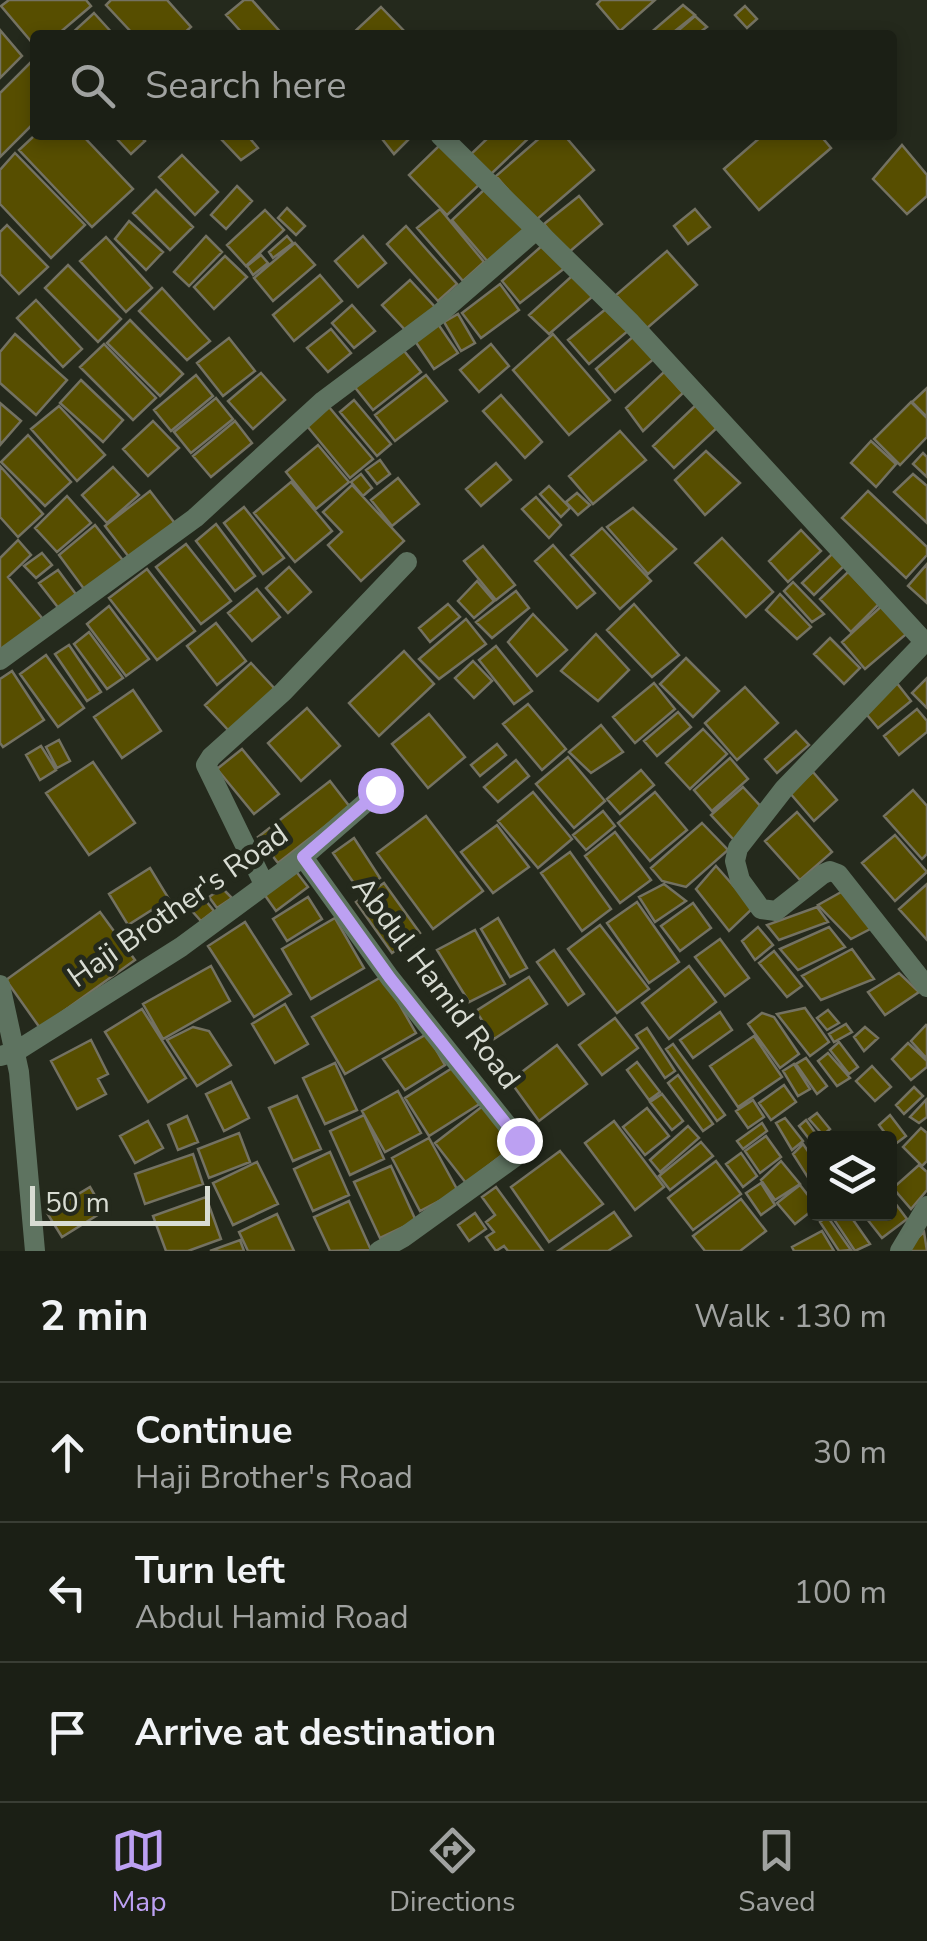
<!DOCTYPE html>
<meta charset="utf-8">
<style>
body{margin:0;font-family:"Nunito Sans",sans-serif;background:#282c22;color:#f1f3f6}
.controls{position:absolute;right:30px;bottom:30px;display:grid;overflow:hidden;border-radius:10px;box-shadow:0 5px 15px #0003}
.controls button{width:90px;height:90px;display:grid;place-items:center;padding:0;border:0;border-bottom:2px solid #393d34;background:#1b1f15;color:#f1f3f6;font:50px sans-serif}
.scale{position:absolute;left:30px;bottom:25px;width:180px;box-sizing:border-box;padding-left:10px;border:5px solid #d8dcd3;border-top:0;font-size:28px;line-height:35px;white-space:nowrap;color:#d8dcd3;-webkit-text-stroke:8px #24291c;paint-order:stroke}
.stop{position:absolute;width:30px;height:30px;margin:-22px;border:8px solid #bca0f2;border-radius:50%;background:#fff}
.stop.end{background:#bca0f2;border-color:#fff;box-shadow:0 2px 10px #0008}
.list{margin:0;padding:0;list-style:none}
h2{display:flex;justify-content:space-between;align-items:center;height:130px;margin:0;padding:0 40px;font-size:42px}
h2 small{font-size:32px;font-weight:400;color:#a0a2a0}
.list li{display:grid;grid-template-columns:65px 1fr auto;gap:30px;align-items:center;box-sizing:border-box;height:140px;padding:0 40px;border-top:2px solid #393d34}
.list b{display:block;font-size:38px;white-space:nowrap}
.list p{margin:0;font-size:32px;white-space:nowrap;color:#a0a2a0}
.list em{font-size:32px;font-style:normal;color:#a0a2a0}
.icon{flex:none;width:55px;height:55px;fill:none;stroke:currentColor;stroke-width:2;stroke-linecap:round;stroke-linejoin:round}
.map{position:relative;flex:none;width:927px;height:1251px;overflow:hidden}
.search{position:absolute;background:#1b1f15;box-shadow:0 5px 15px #0003;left:30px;right:30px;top:30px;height:110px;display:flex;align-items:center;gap:25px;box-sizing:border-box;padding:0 35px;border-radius:10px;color:#a0a2a0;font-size:38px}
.sheet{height:550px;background:#1b1f15}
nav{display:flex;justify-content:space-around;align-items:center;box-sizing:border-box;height:140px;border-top:2px solid #393d34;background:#1b1f15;font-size:28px;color:#a0a2a0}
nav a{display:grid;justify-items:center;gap:5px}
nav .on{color:#bca0f2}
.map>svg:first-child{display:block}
</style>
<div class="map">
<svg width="927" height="1251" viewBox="0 0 927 1251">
<rect width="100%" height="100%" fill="#24291c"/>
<!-- building -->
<path fill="#574e00" stroke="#747262" stroke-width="2.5" d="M9 0H86L91 6 57 35H35V46L1 6Z
M111 0H167L191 27 182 35H134L106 5Z
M244 0H252L283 35H244L226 15Z
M601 0H655L620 31 597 4Z
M683 5 695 15 670 35H648Z
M745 6 757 19 747 28 735 15Z
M381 7 408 35H351Z
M94 13 114 35H70Z
M695 16 707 27 696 35H673Z
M0 30 22 56 0 78Z
M34 59 35 122 0 157V93Z
M35 135H82L133 189 92 227 19 150Z
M121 135H139L145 141 131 154 117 139Z
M228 135H247L258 148 241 160 222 140Z
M379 135H413L394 154Z
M491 135H532L489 176 470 155Z
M543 135H564L594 170 535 221 496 176Z
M763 135H820L831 148 759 210 724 169Z
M442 143 481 183 447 215 409 175Z
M902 145 927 175V196L907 214 873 179Z
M15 153 85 225 51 258 0 204V170Z
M182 155 218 192 195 215 159 177Z
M237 186 252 201 226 229 211 215Z
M487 187 526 230 488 262 452 220Z
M156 190 193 227 170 250 133 213Z
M579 196 602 224 568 253 544 224Z
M287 208 305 226 296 235 278 218Z
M440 209 484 262 463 281 417 228Z
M695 209 710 227 688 244 674 226Z
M265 210 284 230 246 266 227 245Z
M129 221 163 252 146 270 115 239Z
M7 225 48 267 19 294 0 274V232Z
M406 226 457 284 438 301 387 244Z
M206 236 222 252 189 286 174 272Z
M287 236 293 243 273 258 269 252Z
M363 236 386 263 358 287 335 261Z
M106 237 152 288 126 312 80 261Z
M295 243 315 265 273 301 254 278Z
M544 244 566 267 520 303 502 281Z
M667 251 697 285 646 329 616 295Z
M261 255 268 263 253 275 247 266Z
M225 256 247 277 214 309 194 287Z
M68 265 121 319 98 342 45 288Z
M320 275 342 301 294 341 273 315Z
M572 276 592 297 549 334 529 315Z
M410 280 435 307 407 332 382 305Z
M500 284 519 310 481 338 462 313Z
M162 288 210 341 187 360 139 311Z
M36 300 82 349 63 367 17 318Z
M352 305 375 331 354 348 332 323Z
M607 308 629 330 589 364 568 340Z
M458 314 475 343 461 351 444 322Z
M130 320 183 374 160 396 107 343Z
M438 324 458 353 434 369 415 341Z
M331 329 351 353 328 372 307 348Z
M15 334 67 380 36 415 0 383V352Z
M553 334 610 400 569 435 513 370Z
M635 335 656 357 615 392 596 369Z
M229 338 255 371 223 396 197 363Z
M104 344 156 398 133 420 80 367Z
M491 344 509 366 479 392 460 370Z
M401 347 421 372 373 410 353 385Z
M664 372 683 393 643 431 626 408Z
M261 373 285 400 253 429 228 401Z
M196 375 213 396 171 431 154 410Z
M426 375 447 401 395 441 375 415Z
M81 380 123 420 103 442 60 403Z
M927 388V417L912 402Z
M501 395 542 442 525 458 483 411Z
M216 398 233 419 191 453 174 432Z
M354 400 391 444 377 456 340 412Z
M911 402 927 418V437L900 465 874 439Z
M0 403 21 421 0 445Z
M698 403 720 425 674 468 653 446Z
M59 406 105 455 77 481 31 429Z
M329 407 373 459 350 478 307 426Z
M153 421 179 448 148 476 123 449Z
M235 421 252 443 211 477 193 456Z
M620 431 646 460 593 504 569 476Z
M28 435 71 482 45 506 1 462Z
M871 441 896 464 876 487 851 463Z
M318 445 349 482 316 509 286 472Z
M706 451 740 483 705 515 675 480Z
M923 453 927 457V477L913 464Z
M380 460 390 474 377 484 366 470Z
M496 463 511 480 481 506 466 489Z
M0 466 43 514 18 537 0 517Z
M113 467 139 495 107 523 82 495Z
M361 474 372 488 363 496 351 482Z
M913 474 927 486V523L894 492Z
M398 478 419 504 392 526 371 500Z
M291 482 332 531 295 562 254 513Z
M352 485 404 541 361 581 328 545 342 532 323 512Z
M549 486 570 508 561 517 540 494Z
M150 491 177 526 132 561 105 526Z
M868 491 927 547V555L906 578 842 518Z
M577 493 590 505 578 515 566 502Z
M67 496 91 523 57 552 35 528Z
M536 497 561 525 549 538 522 509Z
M244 507 284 558 263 574 224 523Z
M633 508 676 549 648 574 607 527Z
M216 524 255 576 235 591 196 541Z
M95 525 125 563 87 593 59 555Z
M602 528 651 581 620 609 571 555Z
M801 530 821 551 788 582 769 561Z
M722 538 773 592 746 617 695 563Z
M18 540 31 555 8 577 47 624 0 656V558Z
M186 544 231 601 201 624 156 567Z
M553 545 595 593 577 608 535 561Z
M483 546 515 585 496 600 464 561Z
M42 553 52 565 36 578 24 566Z
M833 553 845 565 814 595 802 583Z
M927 564V603L908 586Z
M289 567 311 592 288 613 266 588Z
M147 569 195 631 157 660 109 598Z
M58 570 78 597 60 610 39 583Z
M848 572 879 604 851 632 820 599Z
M477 581 494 601 474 618 458 601Z
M793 582 824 614 812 622 784 591Z
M257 589 280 617 252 641 228 613Z
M516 591 529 608 492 638 476 622Z
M780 594 811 627 797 639 766 610Z
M886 602 911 630 865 669 842 642Z
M448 604 460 617 430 642 419 628Z
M634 604 679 655 652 677 607 630Z
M109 606 149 659 126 676 87 624Z
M533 614 567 650 537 676 508 642Z
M466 619 486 644 439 679 419 659Z
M216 623 246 661 217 685 187 646Z
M89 632 123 678 107 689 74 644Z
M596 634 629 670 598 701 561 671Z
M830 638 860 668 844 684 814 654Z
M69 645 101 692 87 701 55 654Z
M496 646 532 691 514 704 479 660Z
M404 651 434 684 379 736 349 703Z
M46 655 84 708 58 727 20 674Z
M686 658 719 691 693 717 660 684Z
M473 661 492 681 474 698 455 678Z
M251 663 275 689 229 731 205 705Z
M12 671 44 720 3 747 0 743V679Z
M927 678V708L912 693Z
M896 682 911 701 878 728 862 709Z
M654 683 675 709 635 743 613 717Z
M745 687 778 723 737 760 705 723Z
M133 690 161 731 122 758 94 717Z
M528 704 566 749 542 770 503 724Z
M307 708 340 746 301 781 268 743Z
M917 709 927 721V732L899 755 884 736Z
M678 712 691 727 657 756 644 741Z
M429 714 465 757 428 788 392 744Z
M601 725 623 752 591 773 569 752Z
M703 729 727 754 690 789 666 763Z
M796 731 809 745 777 773 765 759Z
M59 740 70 761 57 768 46 747Z
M497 744 506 755 480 776 471 765Z
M41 746 56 770 40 780 26 755Z
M242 749 279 794 254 814 217 769Z
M568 757 605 801 574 828 536 784Z
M730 758 748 779 712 811 694 790Z
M516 760 529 776 498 802 484 787Z
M93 762 135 823 89 855 46 793Z
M641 770 654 785 620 814 607 799Z
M813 772 837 800 814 821 789 792Z
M330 781 350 807 278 863 258 837Z
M743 787 766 812 734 840 711 815Z
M913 790 927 806V854L922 859 884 816Z
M533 792 572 839 538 868 498 821Z
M655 792 687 830 650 861 618 823Z
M603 811 615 826 586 850 573 835Z
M797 812 832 852 800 880 765 841Z
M426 816 483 891 433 929 377 853Z
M702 823 728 850 686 887 662 881 651 868Z
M497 825 529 867 493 893 461 852Z
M615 832 651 880 620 903 585 856Z
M895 835 927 872 895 901 862 863Z
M354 838 380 878 360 892 333 853Z
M570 852 611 909 582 931 541 873Z
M716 866 753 908 729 931 696 889Z
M150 868 169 899 128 925 109 894Z
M295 870 308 887 276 911 264 894Z
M384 883 420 933 392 953 356 902Z
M664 884 686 901 655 922 639 897Z
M927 884V940L899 909Z
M222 888 232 898 217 908 209 897Z
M843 891 876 926 851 939 818 905Z
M308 897 322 919 287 941 273 919Z
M206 901 214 911 201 921 192 911Z
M637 902 679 962 649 983 607 923Z
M693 903 711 928 680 951 661 926Z
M817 907 828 922 779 940 767 925Z
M100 912 135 960 40 1028 6 980Z
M335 918 364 968 311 999 282 949Z
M498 918 527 968 510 977 481 929Z
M245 922 291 994 254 1017 208 946Z
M600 925 649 989 617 1013 568 949Z
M758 927 773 945 755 960 742 941Z
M829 927 845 947 798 970 780 949Z
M475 930 505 984 469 1002 437 950Z
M720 939 749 978 725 996 695 957Z
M852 949 874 979 821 1000 802 976Z
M554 950 584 994 568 1005 537 962Z
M774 951 802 986 787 997 759 963Z
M211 966 230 1001 163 1039 143 1004Z
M689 966 716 1002 669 1039 642 1003Z
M899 973 919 992 885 1015 868 992Z
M383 976 416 1033 345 1074 312 1017Z
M529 977 547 1004 494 1039 476 1011Z
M285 1004 308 1044 275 1063 252 1024Z
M805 1008 829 1042 810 1056 777 1014Z
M142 1009 186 1078 148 1102 105 1032Z
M828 1010 839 1023 827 1030 817 1018Z
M720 1012 732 1030 693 1058 680 1040Z
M762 1013 774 1017 799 1054 780 1068 748 1024Z
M615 1018 638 1048 602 1075 579 1045Z
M846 1024 852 1032 834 1042 829 1034Z
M926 1025 927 1026V1059L911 1041Z
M193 1027 209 1031 231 1065 197 1086 167 1040Z
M865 1027 878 1038 864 1051 854 1037Z
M647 1028 675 1071 665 1078 636 1035Z
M427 1034 445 1065 405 1090 383 1059Z
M754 1036 782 1077 738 1107 710 1066Z
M91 1040 108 1074 98 1079 106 1094 77 1109 51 1061Z
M839 1042 858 1067 849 1074 830 1050Z
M908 1043 927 1061V1067L911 1080 892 1059Z
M673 1044 725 1115 717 1121 666 1049Z
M557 1045 587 1084 539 1121 510 1081Z
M828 1053 850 1078 837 1086 818 1061Z
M806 1058 827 1086 817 1094 796 1064Z
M637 1062 660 1092 649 1100 627 1070Z
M335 1063 357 1110 325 1124 303 1078Z
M794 1064 810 1089 798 1096 783 1071Z
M457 1065 481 1103 429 1136 405 1098Z
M872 1066 891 1087 875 1101 856 1081Z
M678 1075 713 1124 703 1131 668 1083Z
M231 1082 249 1118 224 1131 206 1094Z
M784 1085 796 1102 771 1120 759 1103Z
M914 1087 923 1096 904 1114 896 1105Z
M398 1091 421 1133 385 1152 362 1111Z
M662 1094 683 1121 672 1130 650 1102Z
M297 1096 321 1149 293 1161 269 1108Z
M753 1100 764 1117 748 1128 736 1111Z
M926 1100 927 1117 919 1123 910 1117Z
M484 1105 515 1145 466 1183 435 1143Z
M647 1108 669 1136 645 1155 623 1127Z
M817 1113 830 1129 823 1135 809 1119Z
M364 1115 384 1159 350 1175 330 1131Z
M890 1115 906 1136 894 1145 879 1125Z
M187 1116 198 1142 178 1150 168 1125Z
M785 1118 803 1141 792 1150 776 1123Z
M806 1120 819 1138H814L813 1144 799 1126Z
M148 1121 163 1148 135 1163 120 1136Z
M614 1121 664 1187 635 1210 585 1143Z
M762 1123 767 1131 743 1149 737 1141Z
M688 1126 699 1138 660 1172 650 1160Z
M921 1128 927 1133V1161L922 1166 903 1147Z
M239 1133 250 1162 209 1178 198 1149Z
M766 1136 781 1157 760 1173 745 1151Z
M429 1138 458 1191 420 1211 392 1158Z
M701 1142 713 1156 670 1190 659 1176Z
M803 1144 814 1160V1187L793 1154Z
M560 1151 603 1204 549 1242 511 1187Z
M330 1152 349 1195 313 1211 294 1169Z
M741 1153 757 1176 743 1187 726 1164Z
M193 1154 203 1184 145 1204 135 1174Z
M716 1161 741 1194 693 1230 668 1198Z
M781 1161 800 1184 775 1200 761 1180Z
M257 1162 278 1204 233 1225 213 1183Z
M919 1165 927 1172V1190L911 1209 893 1188Z
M391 1166 416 1221 380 1238 354 1182Z
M761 1183 775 1205 761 1215 746 1193Z
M800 1185 814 1203V1209L795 1224 777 1203Z
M90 1187 104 1211 62 1237 47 1213Z
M496 1187 543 1251H508L504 1246 496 1251 486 1237 494 1232 486 1222 495 1215 482 1197Z
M206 1197 221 1239 188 1251H166L153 1216Z
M741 1199 766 1231 740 1251H705L693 1236Z
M892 1199 907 1219 882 1238 867 1219 873 1214H890Z
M349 1201 371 1250 330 1251 314 1217Z
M614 1212 631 1236 608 1251H558Z
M475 1213 486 1229 469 1241 458 1225Z
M277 1214 294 1251H248L239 1232Z
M834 1214H849L870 1244 855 1251 831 1215Z
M827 1216 851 1250 839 1251 820 1222Z
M822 1231 834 1251H794L792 1247Z
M924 1232 927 1251H909L907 1247Z
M240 1240 244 1251H210Z"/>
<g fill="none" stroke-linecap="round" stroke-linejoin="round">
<!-- street -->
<path stroke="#5e7360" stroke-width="20" d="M440 135 631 323 920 637 922 642 919 648 784 789 738 848 735 861 740 880 761 909 776 911 823 874 830 871 838 874 927 987
M0 660 195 518 323 401 438 315 536 230
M303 857 390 978 519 1140 522 1148 519 1154 404 1237 379 1251
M264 884 206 765 211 757 283 692 407 562
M0 985 19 1072 35 1251
M0 1056 15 1052 181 947 303 857 380 790
M900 1251 927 1206"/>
</g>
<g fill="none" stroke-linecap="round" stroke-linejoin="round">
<!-- route -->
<path stroke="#bca0f2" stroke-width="12" d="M380 790 303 857 390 978 519 1140"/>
</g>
<g text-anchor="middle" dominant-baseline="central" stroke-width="10" stroke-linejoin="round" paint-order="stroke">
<!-- street labels -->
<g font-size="30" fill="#d8dcd3" stroke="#24291c">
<text transform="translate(178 906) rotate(-35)">Haji Brother's Road</text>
<text transform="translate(436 983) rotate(53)">Abdul Hamid Road</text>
</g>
</g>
</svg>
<div class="controls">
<button><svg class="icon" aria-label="layers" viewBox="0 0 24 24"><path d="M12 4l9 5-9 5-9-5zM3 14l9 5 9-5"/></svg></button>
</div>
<div class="scale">50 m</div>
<div class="stop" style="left:380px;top:790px"></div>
<div class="stop end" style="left:519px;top:1140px"></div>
<div class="search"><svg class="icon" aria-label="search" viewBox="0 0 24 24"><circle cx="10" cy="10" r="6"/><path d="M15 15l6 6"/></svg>Search here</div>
</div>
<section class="sheet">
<h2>2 min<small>Walk · 130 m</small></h2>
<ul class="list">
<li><svg class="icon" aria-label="ahead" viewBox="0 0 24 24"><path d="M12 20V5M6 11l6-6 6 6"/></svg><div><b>Continue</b><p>Haji Brother's Road</p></div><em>30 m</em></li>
<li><svg class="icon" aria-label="left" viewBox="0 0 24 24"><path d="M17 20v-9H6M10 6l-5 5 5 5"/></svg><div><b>Turn left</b><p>Abdul Hamid Road</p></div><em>100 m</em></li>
<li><svg class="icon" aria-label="arrive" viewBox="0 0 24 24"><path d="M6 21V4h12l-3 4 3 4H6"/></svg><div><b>Arrive at destination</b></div></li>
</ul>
</section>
<nav>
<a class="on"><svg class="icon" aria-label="map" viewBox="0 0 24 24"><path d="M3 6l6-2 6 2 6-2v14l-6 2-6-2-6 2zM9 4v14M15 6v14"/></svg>Map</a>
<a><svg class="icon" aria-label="directions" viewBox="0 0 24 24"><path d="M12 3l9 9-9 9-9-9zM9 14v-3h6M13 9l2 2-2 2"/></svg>Directions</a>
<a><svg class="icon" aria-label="saved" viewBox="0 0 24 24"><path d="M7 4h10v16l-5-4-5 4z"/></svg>Saved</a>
</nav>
